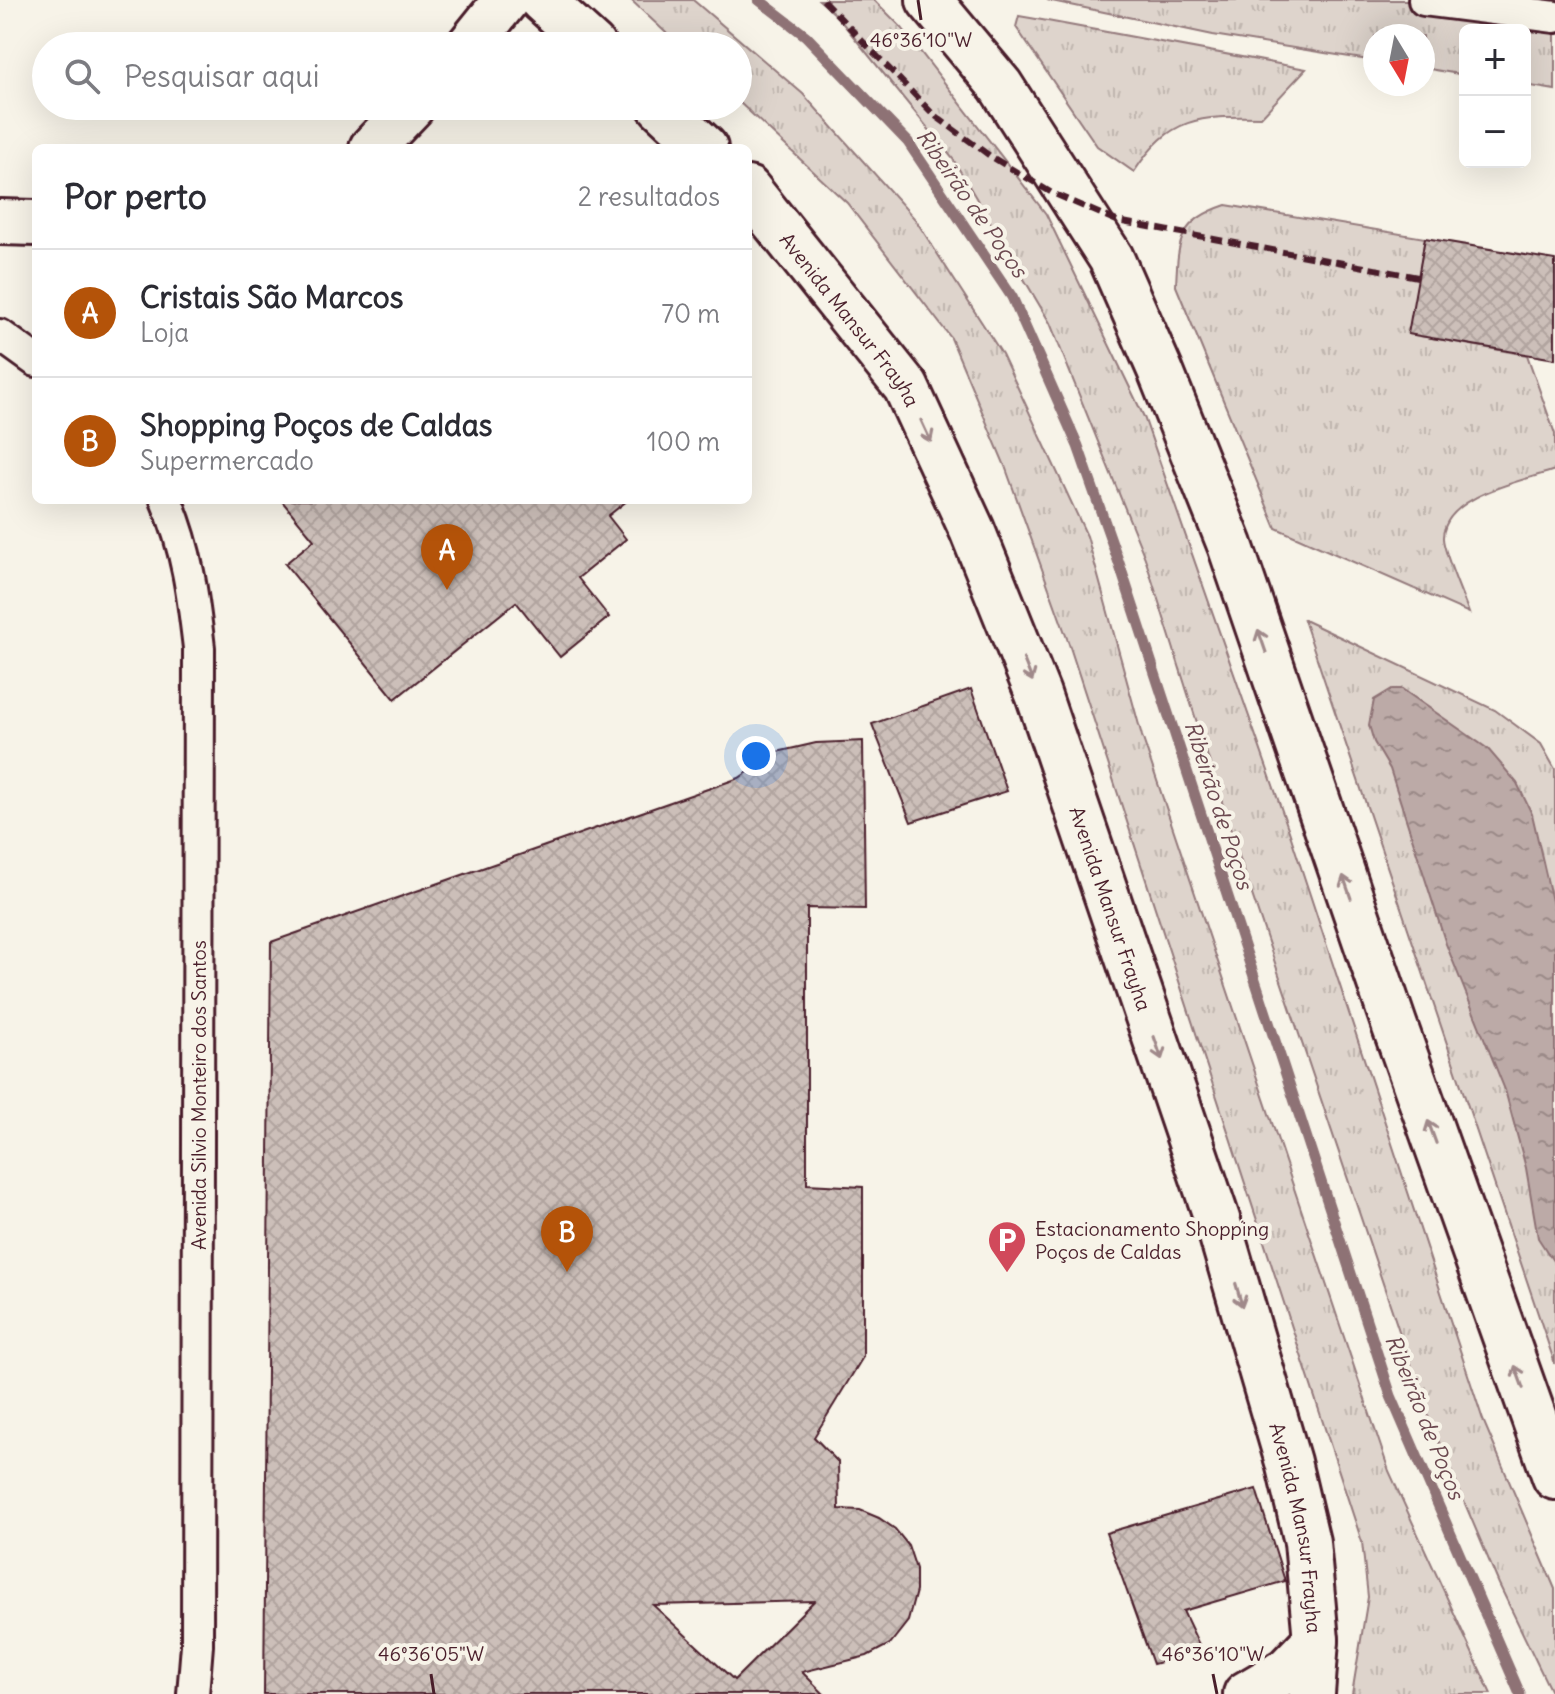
<!DOCTYPE html>
<html lang="pt">
<meta charset="utf-8">
<style>
body{margin:0;font-family:Delius,sans-serif;background:#f7f7f7;color:#2b2b33}
.controls{position:absolute;right:24px;top:24px;display:grid;overflow:hidden;border-radius:12px;box-shadow:0 8px 32px #0002}
.controls button{width:72px;height:72px;display:grid;place-items:center;padding:0;border:0;border-bottom:2px solid #e1e1e2;background:#fff;color:#2b2b33;font:40px sans-serif}
.compass{position:absolute;left:1363px;top:24px;width:72px;height:72px;border-radius:50%;background:#fff;box-shadow:0 8px 32px #0002;rotate:170deg}
.you{position:absolute;left:756px;top:756px;width:28px;height:28px;margin:-20px;border:6px solid #fff;border-radius:50%;background:#1a73e8;box-shadow:0 0 0 12px #1a73e833}
.badge{display:grid;place-items:center;width:52px;height:52px;border-radius:50%;background:#b45309;color:#fff;font-size:26px;font-weight:700}
.pin{position:absolute;translate:-50% -66px;filter:drop-shadow(0 2px 4px #0008)}
.pin::after{content:'';position:absolute;top:42px;width:28px;height:24px;background:inherit;clip-path:polygon(0 0,100% 0,50% 100%)}
.list{margin:0;padding:0;list-style:none}
h2{display:flex;justify-content:space-between;align-items:center;height:104px;margin:0;padding:0 32px;font-size:34px}
h2 small{font-size:26px;font-weight:400;color:#7c7c81}
.list li{display:grid;grid-template-columns:52px 1fr auto;gap:24px;align-items:center;box-sizing:border-box;height:128px;padding:0 32px;border-top:2px solid #e1e1e2}
.list b{display:block;font-size:30px;white-space:nowrap}
.list p{margin:0;font-size:26px;white-space:nowrap;color:#7c7c81}
.list em{font-size:26px;font-style:normal;color:#7c7c81}
.icon{flex:none;width:44px;height:44px;fill:none;stroke:currentColor;stroke-width:2;stroke-linecap:round;stroke-linejoin:round}
.map{position:relative;flex:none;width:1555px;height:1694px;overflow:hidden}
.search{position:absolute;background:#fff;box-shadow:0 8px 32px #0002;left:32px;top:32px;width:720px;height:88px;display:flex;align-items:center;gap:20px;box-sizing:border-box;padding:0 28px;border-radius:44px;color:#7c7c81;font-size:30px}
.panel{position:absolute;background:#fff;box-shadow:0 8px 32px #0002;left:32px;top:144px;width:720px;height:360px;border-radius:12px}
.map>svg:first-child{display:block}
</style>
<div class="map">
<svg width="1555" height="1694" viewBox="0 0 1555 1694">
<defs>
<pattern id="grass-tufts" width="24" height="20" patternUnits="userSpaceOnUse" patternTransform="scale(2)"><rect width="24" height="20" fill="#ded4cc"/><path d="M3 7l-1-3M5 7V3M7 7l1-3M15 17l-1-3M17 17v-4M19 17l1-3" fill="none" stroke="#c0b6af"/></pattern>
<pattern id="water-ripples" width="26" height="14" patternUnits="userSpaceOnUse" patternTransform="scale(2)"><rect width="26" height="14" fill="#bcaaa7"/><path d="M2 4q2-2 4 0t4 0M15 11q2-2 4 0t4 0" fill="none" stroke="#9b8a88"/></pattern>
<pattern id="building-cross-hatch" width="8" height="8" patternUnits="userSpaceOnUse" patternTransform="scale(2)"><rect width="8" height="8" fill="#ccbfb9"/><path d="M0 0l8 8M0 8l8-8" fill="none" stroke="#b1a49f"/></pattern>
</defs>
<rect width="100%" height="100%" fill="#f7f3e8"/>
<filter id="ink" filterUnits="userSpaceOnUse"><feTurbulence type="fractalNoise" baseFrequency=".0125" numOctaves="2"/><feDisplacementMap in="SourceGraphic" scale="16" xChannelSelector="R" yChannelSelector="G"/><feConvolveMatrix kernelMatrix="1 2 1 2 8 2 1 2 1" color-interpolation-filters="sRGB"/></filter>
<g filter="url(#ink)">
<!-- grass -->
<path fill="url(#grass-tufts)" stroke="#947a7c" stroke-width="2" d="M631 0H693L803 94 915 219 1002 354 1087 536 1142 736 1389 1471 1491 1694H1352L1368 1597 1362 1542 1069 644 1005 466 951 338 847 203 738 101V46H680Z
M819 0H874L902 28 1046 214 1144 417 1288 828 1483 1420 1555 1589V1694H1552L1499 1584 1427 1414 1240 859 1145 558 1050 323 953 159 836 15Z
M1047 0H1422L1555 19V90L1525 85V30H1465V75L1423 68V36H1375V61L1213 35Z
M1019 16 1042 20 1306 69 1261 117C1199 116 1170 116 1134 172L1097 146 1016 27Z
M1226 205 1425 238 1409 334 1527 355 1555 434V470C1523 481 1445 495 1443 537 1442 549 1464 599 1469 613L1276 528 1176 286C1178 241 1178 221 1226 205Z
M1304 620 1495 710 1541 744 1555 769V1364Z"/>
<!-- water -->
<path fill="url(#water-ripples)" stroke="#8e7275" stroke-width="2" d="M1392 689H1402L1488 749 1517 783 1532 814 1555 914V1264L1538 1238 1526 1168 1505 1090 1446 944 1390 769 1374 742 1369 725 1374 700Z"/>
<g fill="none" stroke-linecap="round" stroke-linejoin="round">
<!-- stream -->
<path stroke="#8e7275" stroke-width="11" d="M759 0 806 36 908 142 1012 297 1078 446 1118 560 1391 1396 1520 1694"/>
</g>
<!-- building -->
<path fill="url(#building-cross-hatch)" stroke="#4a1f2b" stroke-width="2" fill-rule="evenodd" d="M1425 238 1555 260V359L1408 334Z
M281 500H628L608 516 626 539 578 578 609 617 560 657 516 602 395 699 285 564 314 540Z
M971 689 1007 791 911 822 872 724Z
M863 741 865 909 807 908V1184L863 1187V1357L814 1437 838 1462 839 1509 860 1510 879 1518 895 1529 908 1545 916 1569V1591L908 1621 890 1644 867 1656 802 1672 824 1694H264L271 942 739 778 777 752 816 743ZM814 1601 734 1680 653 1605Z
M1256 1489 1285 1581 1183 1611 1202 1651 1153 1664 1106 1533Z"/>
<g fill="none" stroke-linecap="round" stroke-linejoin="round">
<defs>
<path id="street" d="M1424 0 1555 17
M0 335 36 361
M166 500C187 548 193 596 199 648L197 1645 193 1694"/>
<path id="secondary" d="M469 46 506 0
M372 148 412 106
M0 222 36 223
M1246 1694 1287 1670 1316 1640"/>
<g id="primary">
<path d="M542 0 593 46"/>
<path d="M929 0 1000 85 1111 258 1160 370 1230 545 1394 1024 1555 1477"/>
<path d="M660 106 705 148"/>
<path id="s1" d="M748 189 906 387 972 530 1038 694 1217 1219 1288 1462 1307 1542 1316 1640 1312 1694"/>
</g>
</defs>
<!-- street casing -->
<use href="#street" stroke="#4a1f2b" stroke-width="36"/>
<!-- secondary casing -->
<use href="#secondary" stroke="#4a1f2b" stroke-width="50"/>
<!-- primary casing -->
<use href="#primary" stroke="#4a1f2b" stroke-width="50"/>
<!-- street -->
<use href="#street" stroke="#f7f3e8" stroke-width="30"/>
<!-- secondary -->
<use href="#secondary" stroke="#f7f3e8" stroke-width="44"/>
<!-- primary -->
<use href="#primary" stroke="#f7f3e8" stroke-width="44"/>
<!-- rail -->
<path stroke="#4a1f2b" stroke-width="6" stroke-dasharray="12 6" stroke-linecap="butt" d="M823 0 934 115 990 156 1052 193 1117 221 1418 277"/>
</g>
<!-- one-way arrows -->
<defs><path id="oneway-shaft" d="M-6 0H5M1.5-3L5.5 0L1.5 3" fill="none" stroke-width="1.6" stroke-linecap="round" stroke-linejoin="round" transform="scale(2)"/></defs>
<g stroke="#a0898a">
<use href="#oneway-shaft" transform="translate(926 431) rotate(65)"/>
<use href="#oneway-shaft" transform="translate(1262 641) rotate(-109)"/>
<use href="#oneway-shaft" transform="translate(1028 670) rotate(68)"/>
<use href="#oneway-shaft" transform="translate(1347 887) rotate(-109)"/>
<use href="#oneway-shaft" transform="translate(1158 1048) rotate(71)"/>
<use href="#oneway-shaft" transform="translate(1432 1132) rotate(-110)"/>
<use href="#oneway-shaft" transform="translate(1239 1295) rotate(74)"/>
<use href="#oneway-shaft" transform="translate(1519 1377) rotate(-110)"/>
</g>
</g>
<!-- ticks -->
<path fill="none" stroke="#4a1f2b" stroke-width="3" d="M918 0 921 20M431 1674 434 1694M1213 1674 1217 1694"/>
<!-- icons -->
<defs>
<symbol id="parking-pin" viewBox="-11 -11 22 30"><path d="M0 17L-7.5 6A9.5 9.5 0 1 1 7.5 6Z" fill="#d1495b" stroke="#f7f3e8"/><path d="M-3.5-5.5H1a3.5 3.5 0 0 1 0 7H-1V5.5H-3.5ZM-1-3.4V-.6H.8a1.4 1.4 0 0 0 0-2.8Z" fill="#fff"/></symbol>
</defs>
<g fill-rule="evenodd">
<use href="#parking-pin" x="985" y="1218" width="44" height="60"/>
</g>
<g text-anchor="middle" dominant-baseline="central" stroke-width="8" stroke-linejoin="round" paint-order="stroke">
<!-- street labels -->
<g font-size="20" fill="#4a1f2b" stroke="#f7f3e8">
<text stroke="none"><textPath href="#s1" startOffset="166">Avenida Mansur Frayha</textPath></text>
<text stroke="none"><textPath href="#s1" startOffset="814">Avenida Mansur Frayha</textPath></text>
<text transform="translate(198 1095) rotate(-90)">Avenida Silvio Monteiro dos Santos</text>
<text stroke="none"><textPath href="#s1" startOffset="1462">Avenida Mansur Frayha</textPath></text>
</g>
<!-- poi labels -->
<g font-size="20" fill="#4a1f2b" stroke="#f7f3e8" text-anchor="start">
<text x="1035" y="1228">Estacionamento Shopping<tspan x="1035" dy="23">Poços de Caldas</tspan></text>
</g>
<!-- water labels -->
<g font-size="22" font-style="italic" fill="#6c4950" stroke="#f7f3e8">
<text transform="translate(972 203) rotate(55)">Ribeirão de Poços</text>
<text transform="translate(1219 805) rotate(72)">Ribeirão de Poços</text>
<text transform="translate(1425 1417) rotate(68)">Ribeirão de Poços</text>
</g>
</g>
<g font-size="20" text-anchor="middle" fill="#4a1f2b" stroke="#f7f3e8" stroke-width="8" stroke-linejoin="round" paint-order="stroke">
<text x="921" y="47">46°36'10"W</text>
<text x="431" y="1661">46°36'05"W</text>
<text x="1213" y="1661">46°36'10"W</text>
</g>
</svg>
<div class="controls">
<button>+</button>
<button>−</button>
</div>
<svg class="compass" viewBox="-18 -18 36 36"><path d="M0-13l5 13h-10z" fill="#e53935"/><path d="M0 13l5-13h-10z" fill="#7c7c81"/></svg>
<div class="you"></div>
<div class="pin badge" style="left:447px;top:590px">A</div>
<div class="pin badge" style="left:567px;top:1272px">B</div>
<div class="search"><svg class="icon" aria-label="search" viewBox="0 0 24 24"><circle cx="10" cy="10" r="6"/><path d="M15 15l6 6"/></svg>Pesquisar aqui</div>
<section class="panel">
<h2>Por perto<small>2 resultados</small></h2>
<ul class="list">
<li><span class="badge">A</span><div><b>Cristais São Marcos</b><p>Loja</p></div><em>70 m</em></li>
<li><span class="badge">B</span><div><b>Shopping Poços de Caldas</b><p>Supermercado</p></div><em>100 m</em></li>
</ul>
</section>
</div>
